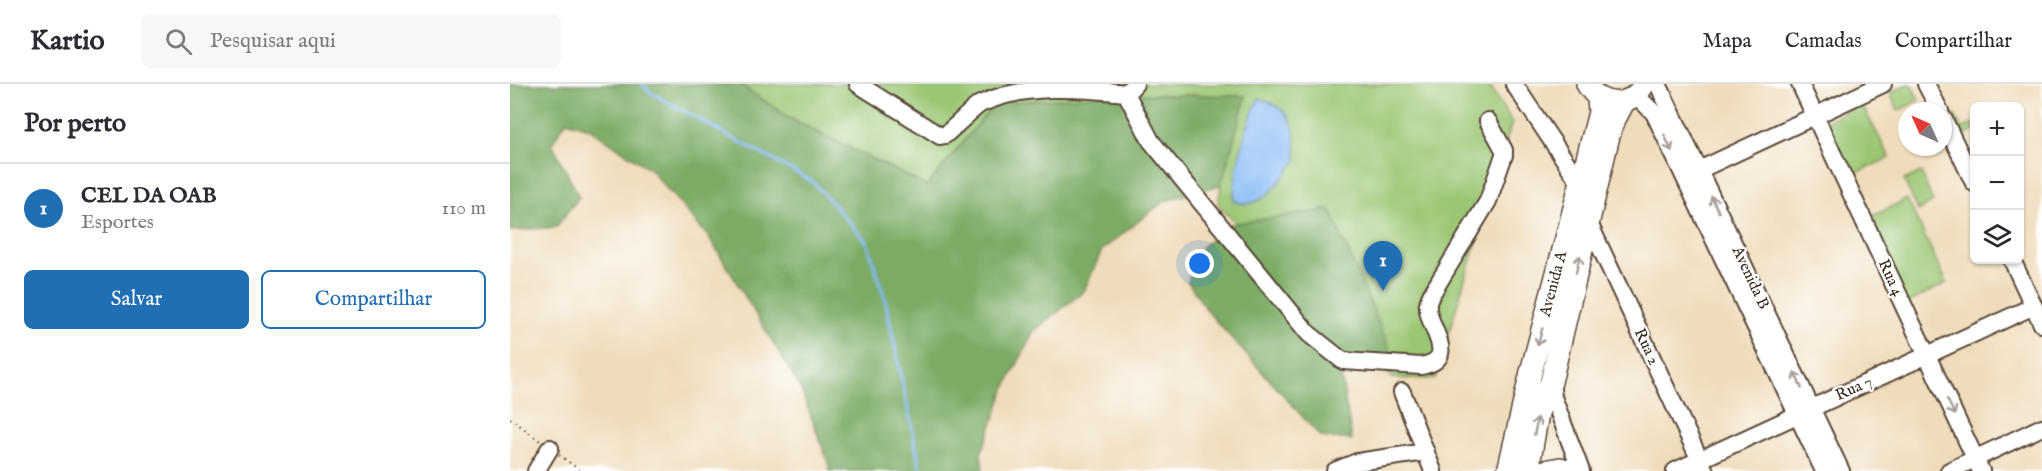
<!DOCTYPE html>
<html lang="pt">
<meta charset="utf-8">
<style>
body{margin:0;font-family:"IM FELL English",serif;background:#f7f7f7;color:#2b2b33}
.controls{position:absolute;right:18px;top:18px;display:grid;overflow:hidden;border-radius:9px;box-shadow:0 2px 4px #0004}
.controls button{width:54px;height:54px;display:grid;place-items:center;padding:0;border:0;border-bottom:2px solid #e1e1e2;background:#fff;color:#2b2b33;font:30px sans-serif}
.compass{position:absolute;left:1388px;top:18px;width:54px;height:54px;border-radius:50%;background:#fff;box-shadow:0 2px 4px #0004;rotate:315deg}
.you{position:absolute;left:690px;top:180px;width:21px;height:21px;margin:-15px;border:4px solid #fff;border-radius:50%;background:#1a73e8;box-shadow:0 0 0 9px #1a73e833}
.badge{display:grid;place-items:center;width:39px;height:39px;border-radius:50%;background:#1f6fb2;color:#fff;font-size:20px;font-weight:700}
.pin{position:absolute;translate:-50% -50px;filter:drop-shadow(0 2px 3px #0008)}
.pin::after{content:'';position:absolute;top:32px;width:21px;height:18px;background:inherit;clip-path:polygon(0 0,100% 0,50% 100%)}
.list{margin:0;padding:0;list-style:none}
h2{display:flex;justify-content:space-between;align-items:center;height:78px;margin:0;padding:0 24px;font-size:26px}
h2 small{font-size:20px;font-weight:400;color:#7c7c81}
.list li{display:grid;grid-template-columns:39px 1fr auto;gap:18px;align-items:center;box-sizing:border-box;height:90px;padding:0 24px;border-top:2px solid #e1e1e2}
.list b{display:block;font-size:22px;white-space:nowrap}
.list p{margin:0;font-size:20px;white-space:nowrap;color:#7c7c81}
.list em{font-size:20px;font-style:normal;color:#7c7c81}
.actions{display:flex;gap:12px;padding:18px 24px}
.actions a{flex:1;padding:14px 0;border:2px solid #1f6fb2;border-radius:9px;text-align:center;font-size:21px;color:#1f6fb2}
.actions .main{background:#1f6fb2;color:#fff}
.icon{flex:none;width:33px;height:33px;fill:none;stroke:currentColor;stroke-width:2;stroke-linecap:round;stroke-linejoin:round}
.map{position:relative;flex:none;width:1532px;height:387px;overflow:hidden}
header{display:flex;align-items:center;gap:36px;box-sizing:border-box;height:84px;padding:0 30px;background:#fff;border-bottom:2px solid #e1e1e2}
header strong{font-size:28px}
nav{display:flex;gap:33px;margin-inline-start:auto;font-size:21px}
.search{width:420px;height:54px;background:#f7f7f7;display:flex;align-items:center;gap:15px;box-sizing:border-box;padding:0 21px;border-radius:9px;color:#7c7c81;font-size:22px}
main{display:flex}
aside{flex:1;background:#fff}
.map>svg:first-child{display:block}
</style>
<header>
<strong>Kartio</strong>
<div class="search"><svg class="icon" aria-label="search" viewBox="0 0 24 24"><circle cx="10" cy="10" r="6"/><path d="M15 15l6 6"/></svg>Pesquisar aqui</div>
<nav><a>Mapa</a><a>Camadas</a><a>Compartilhar</a></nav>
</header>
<main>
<aside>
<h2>Por perto<small></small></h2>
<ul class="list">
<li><span class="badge">1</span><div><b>CEL DA OAB</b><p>Esportes</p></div><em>110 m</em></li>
</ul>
<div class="actions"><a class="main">Salvar</a><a>Compartilhar</a></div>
</aside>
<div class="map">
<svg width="1532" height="387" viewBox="0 0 1532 387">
<rect width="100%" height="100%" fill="#fff"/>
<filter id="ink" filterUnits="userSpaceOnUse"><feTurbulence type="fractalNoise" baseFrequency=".0167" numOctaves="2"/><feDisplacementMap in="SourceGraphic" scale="12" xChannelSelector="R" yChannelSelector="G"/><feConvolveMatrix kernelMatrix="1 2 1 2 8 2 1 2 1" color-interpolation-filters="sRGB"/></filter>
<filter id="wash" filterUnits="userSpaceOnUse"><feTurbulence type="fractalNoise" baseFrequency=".008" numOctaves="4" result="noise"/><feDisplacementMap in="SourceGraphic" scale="24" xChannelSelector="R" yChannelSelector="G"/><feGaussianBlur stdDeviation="1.35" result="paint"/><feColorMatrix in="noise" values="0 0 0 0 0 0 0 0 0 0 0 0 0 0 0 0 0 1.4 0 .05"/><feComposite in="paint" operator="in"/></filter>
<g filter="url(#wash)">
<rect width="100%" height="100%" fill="#efdcba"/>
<!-- green -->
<path fill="#9bc673" stroke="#6b7848" stroke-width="1.5" d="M229 0H978L1002 38 925 295 883 294 708 121 711 101 735 13 485 19 417 102 283 36Z
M1397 0H1401L1409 16 1388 27 1380 9Z
M1351 19 1380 74 1338 92 1313 39Z
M1445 31 1452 45 1464 39V47L1447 55 1437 36Z
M1411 88 1423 118 1408 127 1394 96Z
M1397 115 1437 199 1396 220 1356 135Z"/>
<!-- forest -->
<path fill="#7cab65" stroke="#5c6a42" stroke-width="1.5" d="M0 0H229L283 36 417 102 485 19 620 10 736 12 711 101 654 117 592 166 574 207 524 247 496 302 471 370 473 387H319V381L290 303 201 156 141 86 79 44 56 37 42 59 69 113 46 143 0 147Z
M820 125 886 279H829L842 356 811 353 699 229 678 198 692 163 721 140Z"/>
<!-- water -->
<path fill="#86baf4" stroke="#607289" stroke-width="1.5" d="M749 14C785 26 785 42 786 77 771 95 751 130 724 117 723 88 736 40 749 14Z"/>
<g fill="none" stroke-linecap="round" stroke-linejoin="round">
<!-- stream -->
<path stroke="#86baf4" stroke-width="3" d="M132 0 141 9 303 98 357 158 375 215 411 387"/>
</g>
</g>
<g filter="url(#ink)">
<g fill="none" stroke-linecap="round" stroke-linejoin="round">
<defs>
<path id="minor" d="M348 0 430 52 435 51C447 41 458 29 470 20 513 0 569 4 616 9L625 0
M1004 0 1070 99 1071 107
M1148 0 1331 387
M1290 0 1471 387
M1416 0 1430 27
M616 9 641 57 799 250 833 277 911 282C952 275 915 242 918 220 918 217 920 214 921 211L978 117 994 71V66L978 37
M1126 11 1144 29 1314 387
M1433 34 1464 99
M1189 86 1373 0
M1077 135 1195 387
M1502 176 1532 240
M1041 298 1043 313 1071 387
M892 308 923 387
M26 387 40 364
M825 387 847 378 916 368
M1165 387 1524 222
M1439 387 1532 343"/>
<path id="major" d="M1077 0C1090 24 1121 25 1134 0
M998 387 1021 288 1086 40 1089 28 1088 13
M1018 387 1028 329 1041 298 1101 43 1114 18
M1034 387 1050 384 1059 387"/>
</defs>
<!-- minor casing -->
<use href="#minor" stroke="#564535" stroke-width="20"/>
<!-- major casing -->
<use href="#major" stroke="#564535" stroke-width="24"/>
<!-- path -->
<path stroke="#564535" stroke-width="2" stroke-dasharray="1.5 4.5" stroke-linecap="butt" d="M0 334 30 357
M49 371 71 387"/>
<!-- minor -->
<use href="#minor" stroke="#fff" stroke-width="16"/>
<!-- major -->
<use href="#major" stroke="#fff" stroke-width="21"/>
</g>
<!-- one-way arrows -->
<defs><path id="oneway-shaft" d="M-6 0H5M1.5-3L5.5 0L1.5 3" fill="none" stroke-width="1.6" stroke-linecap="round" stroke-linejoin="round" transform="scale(1.5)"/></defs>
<g stroke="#a79f9a">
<use href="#oneway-shaft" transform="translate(1158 59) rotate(65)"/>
<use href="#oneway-shaft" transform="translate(1205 120) rotate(-115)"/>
<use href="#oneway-shaft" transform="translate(1068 180) rotate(-77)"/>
<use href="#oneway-shaft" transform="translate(1030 253) rotate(105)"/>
<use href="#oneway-shaft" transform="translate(1288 296) rotate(-115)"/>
<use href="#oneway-shaft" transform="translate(1441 323) rotate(64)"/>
<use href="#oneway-shaft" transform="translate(1026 342) rotate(-79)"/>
</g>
</g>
<g text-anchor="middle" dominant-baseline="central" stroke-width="4.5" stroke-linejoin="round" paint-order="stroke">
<!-- street labels -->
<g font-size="16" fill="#3b2a1e" stroke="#fff">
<text transform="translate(1240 194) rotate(65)">Avenida B</text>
<text transform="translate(1380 194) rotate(65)">Rua 4</text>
<text transform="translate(1044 200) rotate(-75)">Avenida A</text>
<text transform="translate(1136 263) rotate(65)">Rua 2</text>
<text transform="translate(1344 305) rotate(-24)">Rua 7</text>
</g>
</g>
</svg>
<div class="controls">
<button>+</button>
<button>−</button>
<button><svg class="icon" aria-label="layers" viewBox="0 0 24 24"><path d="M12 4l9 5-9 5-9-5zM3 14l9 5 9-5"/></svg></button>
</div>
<svg class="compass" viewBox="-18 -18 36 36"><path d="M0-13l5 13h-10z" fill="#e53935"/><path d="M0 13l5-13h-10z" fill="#7c7c81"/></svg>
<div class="you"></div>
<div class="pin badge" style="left:873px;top:207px">1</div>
</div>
</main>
